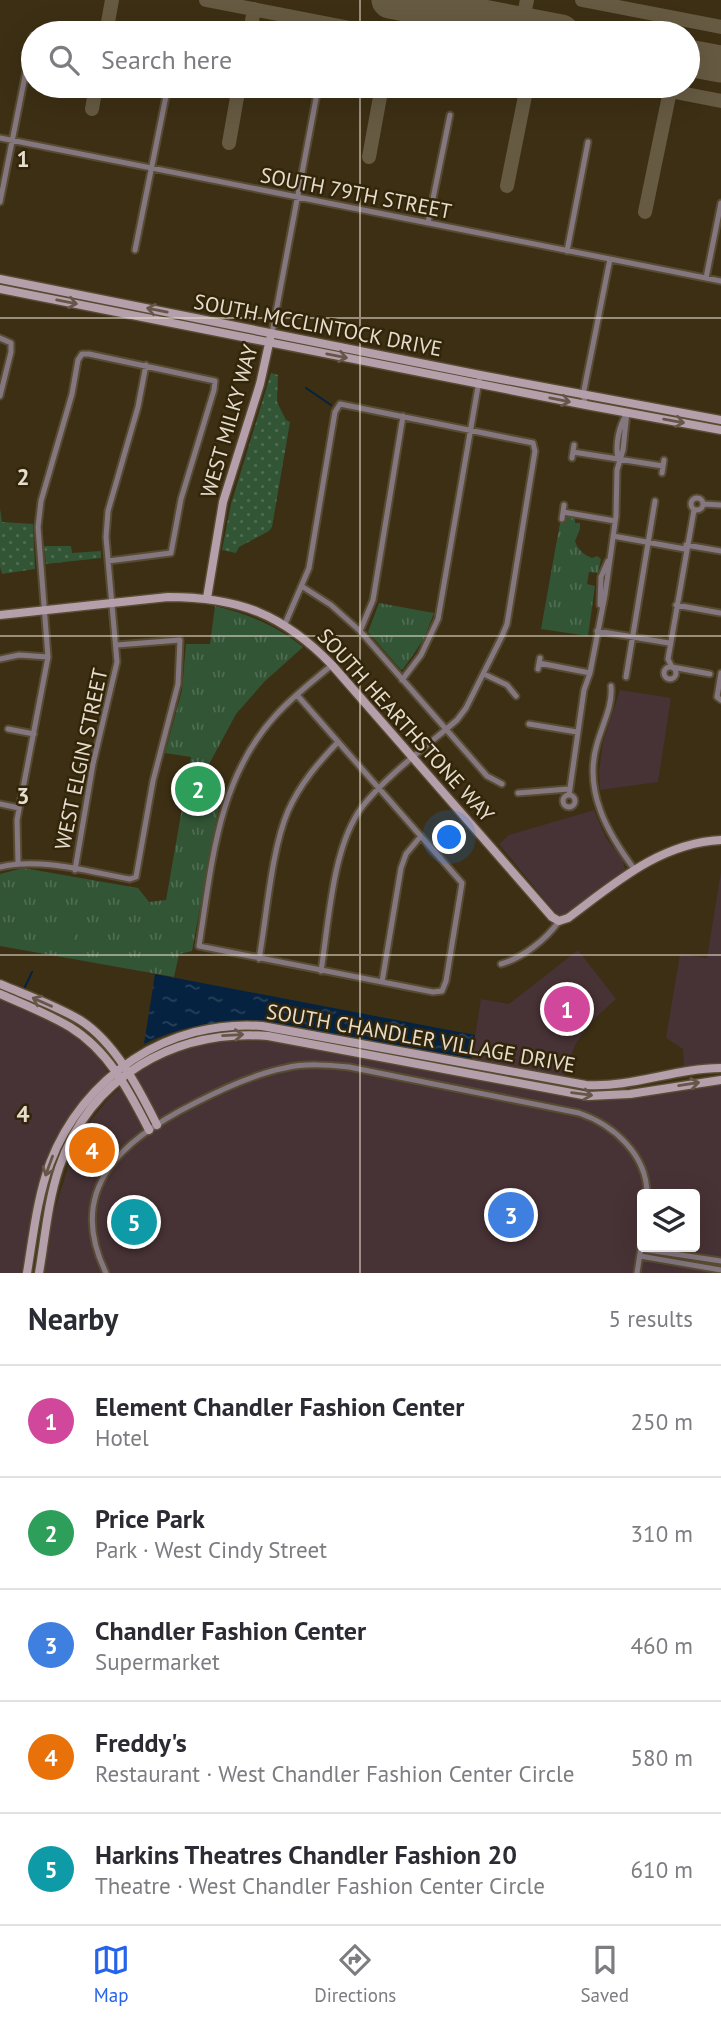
<!DOCTYPE html>
<meta charset="utf-8">
<style>
body{margin:0;font-family:"PT Sans",sans-serif;background:#f7f7f7;color:#2b2b33}
.controls{position:absolute;right:21px;bottom:21px;display:grid;overflow:hidden;border-radius:7px;box-shadow:0 7px 28px #0002}
.controls button{width:63px;height:63px;display:grid;place-items:center;padding:0;border:0;border-bottom:2px solid #e1e1e2;background:#fff;color:#2b2b33;font:35px sans-serif}
.you{position:absolute;left:450px;top:838px;width:24px;height:24px;margin:-18px;border:5px solid #fff;border-radius:50%;background:#1a73e8;box-shadow:0 0 0 10px #1a73e833}
.badge{display:grid;place-items:center;width:46px;height:46px;border-radius:50%;background:#2563eb;color:#fff;font-size:23px;font-weight:700}
.pin{position:absolute;translate:-50% -50%;border:4px solid #fff;box-shadow:0 2px 7px #0006}
.list{margin:0;padding:0;list-style:none}
h2{display:flex;justify-content:space-between;align-items:center;height:91px;margin:0;padding:0 28px;font-size:30px}
h2 small{font-size:23px;font-weight:400;color:#7c7c81}
.list li{display:grid;grid-template-columns:46px 1fr auto;gap:21px;align-items:center;box-sizing:border-box;height:112px;padding:0 28px;border-top:2px solid #e1e1e2}
.list b{display:block;font-size:26px;white-space:nowrap}
.list p{margin:0;font-size:23px;white-space:nowrap;color:#7c7c81}
.list em{font-size:23px;font-style:normal;color:#7c7c81}
.icon{flex:none;width:38px;height:38px;fill:none;stroke:currentColor;stroke-width:2;stroke-linecap:round;stroke-linejoin:round}
.map{position:relative;flex:none;width:721px;height:1273px;overflow:hidden}
.search{position:absolute;background:#fff;box-shadow:0 7px 28px #0002;left:21px;right:21px;top:21px;height:77px;display:flex;align-items:center;gap:18px;box-sizing:border-box;padding:0 24px;border-radius:38px;color:#7c7c81;font-size:26px}
.sheet{height:651px;background:#fff}
nav{display:flex;justify-content:space-around;align-items:center;box-sizing:border-box;height:98px;border-top:2px solid #e1e1e2;background:#fff;font-size:19px;color:#7c7c81}
nav a{display:grid;justify-items:center;gap:4px}
nav .on{color:#2563eb}
.map>svg:first-child{display:block}
</style>
<div class="map">
<svg width="721" height="1273" viewBox="0 0 721 1273">
<defs>
<pattern id="grass-dots" width="8" height="8" patternUnits="userSpaceOnUse" patternTransform="scale(1.75)"><rect width="8" height="8" fill="#325536"/><path d="M2 2h.1M6 6h.1" fill="none" stroke="#506d52" stroke-width="1.8" stroke-linecap="round"/></pattern>
<pattern id="park-tufts" width="24" height="20" patternUnits="userSpaceOnUse" patternTransform="scale(1.75)"><rect width="24" height="20" fill="#325536"/><path d="M3 7l-1-3M5 7V3M7 7l1-3M15 17l-1-3M17 17v-4M19 17l1-3" fill="none" stroke="#506d52"/></pattern>
<pattern id="water-ripples" width="26" height="14" patternUnits="userSpaceOnUse" patternTransform="scale(1.75)"><rect width="26" height="14" fill="#052241"/><path d="M2 4q2-2 4 0t4 0M15 11q2-2 4 0t4 0" fill="none" stroke="#29425b"/></pattern>
</defs>
<rect width="100%" height="100%" fill="#3c2f14"/>
<!-- commercial -->
<path fill="#473235" fill-rule="evenodd" d="M620 690 671 698 658 782 600 790 599 772 603 742Z
M594 810 606 838 623 860 625 870 568 913 558 916 499 844 509 835Z
M721 872V1064L684 1069 683 1049 666 1038 680 954 707 958Z
M578 950 616 999 591 1022 575 1045 563 1079 471 1061 481 999 509 1004Z
M0 998 70 1032 97 1056 107 1070 106 1075 80 1102 55 1140 40 1182 21 1273H0Z
M249 1038 274 1041 587 1099H625L721 1083V1273H43L52 1218 67 1171 68 1155 75 1140 109 1098 136 1073 162 1057 207 1042ZM642 1194H695V1247H642Z"/>
<!-- grass -->
<path fill="url(#grass-dots)" d="M271 373 278 375 277 402 286 420 290 422 272 527 269 531 239 547 236 553 222 550 231 504Z
M0 508 2 522 33 524 35 569 2 574 0 567Z
M44 546H71L72 553 101 551V558L46 564Z"/>
<!-- park -->
<path fill="url(#park-tufts)" d="M566 517 575 518V523H580V529L575 541C578 550 584 555 592 558L597 556 601 559 598 573 589 572 587 584 595 586 588 636 541 629 560 523H565Z
M379 603 434 613 424 639 403 669 401 670 368 632Z
M215 606C248 614 276 625 303 647L264 682 236 714 200 781 221 796 192 951 179 954 174 977 0 946V874L23 868 138 888 149 902 166 900 191 757 165 753 182 690 186 644H210Z"/>
<!-- pitch -->
<path fill="#325536" d="M51 923 75 927 73 941 48 937Z"/>
<!-- water -->
<path fill="url(#water-ripples)" d="M155 974 475 1035 471 1061C431 1053 390 1045 349 1038 278 1024 213 1009 144 1044Z"/>
<g fill="none" stroke-linecap="round" stroke-linejoin="round">
<!-- stream -->
<path stroke="#052241" stroke-width="2" d="M306 388 331 405
M24 989 32 972"/>
<!-- taxiway -->
<path stroke="#665a42" stroke-width="14" d="M206 0 376 33
M582 0 721 27
M106 33 112 0
M250 33 254 9
M520 33 527 0
M644 86 721 101
M92 109 96 86
M229 143 239 86
M369 157 382 86
M507 186 527 86
M645 212 670 91"/>
<!-- runway -->
<path stroke="#665a42" stroke-width="37" d="M390 0 561 33
M688 58 721 64"/>
<defs>
<path id="street" d="M0 138 721 281
M0 202 33 36
M428 223 450 115
M135 250 168 86
M567 251 588 142
M706 278 721 203
M272 333 318 88
M0 338 11 343V352L0 396
M586 405 583 395 610 259
M573 452 663 466
M572 458 574 445
M618 459C615 444 619 426 627 413
M662 473 664 460
M691 504a6 6 0 1 1 12 0a6 6 0 1 1-12 0Z
M704 504 721 505
M694 510 668 659 672 667 710 674
M563 512 615 521
M562 519 564 505
M613 536 685 549
M686 545 721 551
M303 587 331 605 360 631 487 776 502 784
M600 605 601 577 608 561
M676 605 720 613
M285 624 309 568 335 412 340 404 533 443 535 451 507 624 502 636 466 708 457 720C427 746 386 776 362 807 332 847 329 922 321 971
M360 631 373 600 403 416
M597 631 669 643
M0 659 19 655 48 657
M539 663 590 673
M664 673a6 6 0 1 1 12 0a6 6 0 1 1-12 0Z
M538 669 540 658
M721 673 717 697 721 700
M484 674 507 685 516 696
M626 677 655 501
M402 680 421 655 438 619 480 375
M611 686C613 706 602 725 597 744 583 791 608 834 635 870
M297 695 462 883 446 981 442 991 433 992 199 946C212 864 217 779 276 715 293 696 313 681 332 665
M529 724 577 732
M8 729 34 734
M518 793 569 789
M563 801a6 6 0 1 1 12 0a6 6 0 1 1-12 0Z
M569 795 584 690 590 673 605 595 616 516 617 470 623 450 627 412
M0 804 19 808
M18 863 17 820 48 657 38 527 41 501 72 394 78 360 82 354H89L215 381 214 390 181 499 171 553 108 561
M0 867C41 857 89 872 130 879L136 877 153 781 178 684 180 640 117 645
M75 870 93 764 117 662 106 537 108 511 138 407 146 365
M259 959C267 915 271 851 288 811 300 784 318 763 338 742
M501 964C522 958 546 940 559 921
M382 982 401 868 406 854 421 836
M641 1249 721 1261
M640 1256 721 1270
M106 1273C64 1187 125 1138 195 1103 224 1088 254 1074 285 1068 306 1063 328 1065 349 1067L579 1113C614 1125 647 1155 647 1194
M637 1273 642 1241"/>
<path id="secondary" d="M0 279 480 375 721 420
M0 289 586 405 721 430
M207 598 223 502 260 384 270 339
M0 615 168 597C238 597 283 614 332 665L552 917 559 921 568 918C615 883 660 843 721 840
M0 984C26 995 55 1005 80 1020 115 1042 139 1089 157 1125
M0 994C23 1004 48 1014 70 1027 109 1051 129 1091 149 1130
M27 1273C33 1237 37 1198 50 1163 83 1076 169 1019 262 1026L586 1085C632 1088 675 1068 721 1068
M39 1273C45 1238 48 1201 59 1168 90 1077 174 1029 268 1036L588 1096 630 1094 721 1080"/>
</defs>
<!-- street casing -->
<use href="#street" stroke="#574b32" stroke-width="9"/>
<!-- secondary casing -->
<use href="#secondary" stroke="#574b32" stroke-width="11"/>
<!-- street -->
<use href="#street" stroke="#85777f" stroke-width="5"/>
<!-- secondary -->
<use href="#secondary" stroke="#b59fab" stroke-width="8"/>
</g>
<!-- one-way arrows -->
<defs><path id="oneway-shaft" d="M-6 0H5M1.5-3L5.5 0L1.5 3" fill="none" stroke-width="1.6" stroke-linecap="round" stroke-linejoin="round" transform="scale(1.75)"/></defs>
<g stroke="#66564a">
<use href="#oneway-shaft" transform="translate(67 302) rotate(11)"/>
<use href="#oneway-shaft" transform="translate(157 310) rotate(-169)"/>
<use href="#oneway-shaft" transform="translate(337 356) rotate(11)"/>
<use href="#oneway-shaft" transform="translate(560 400) rotate(11)"/>
<use href="#oneway-shaft" transform="translate(674 421) rotate(10)"/>
<use href="#oneway-shaft" transform="translate(42 1002) rotate(-156)"/>
<use href="#oneway-shaft" transform="translate(233 1035) rotate(-3)"/>
<use href="#oneway-shaft" transform="translate(689 1084) rotate(-9)"/>
<use href="#oneway-shaft" transform="translate(582 1094) rotate(7)"/>
<use href="#oneway-shaft" transform="translate(49 1166) rotate(110)"/>
</g>
<!-- grid -->
<path fill="none" stroke="#e5ddcd" stroke-width="2" stroke-opacity="0.55" d="M360 0V33M360 86V1273M0 318H721M0 636H721M0 955H721"/>
<g text-anchor="middle" dominant-baseline="central" stroke-width="5" stroke-linejoin="round" paint-order="stroke">
<!-- street labels -->
<g font-size="21" fill="#e5ddcd" stroke="#32250a">
<text transform="translate(356 193) rotate(11)">SOUTH 79TH STREET</text>
<text transform="translate(318 325) rotate(11)">SOUTH MCCLINTOCK DRIVE</text>
<text transform="translate(229 421) rotate(-74)">WEST MILKY WAY</text>
<text transform="translate(406 725) rotate(48)">SOUTH HEARTHSTONE WAY</text>
<text transform="translate(81 759) rotate(-78)">WEST ELGIN STREET</text>
<text transform="translate(421 1038) rotate(10)">SOUTH CHANDLER VILLAGE DRIVE</text>
</g>
</g>
<g font-size="23" text-anchor="middle" font-weight="bold" fill="#e5ddcd" stroke="#32250a" stroke-width="5" stroke-linejoin="round" paint-order="stroke">
<text x="23" y="167">1</text>
<text x="23" y="485">2</text>
<text x="23" y="804">3</text>
<text x="23" y="1122">4</text>
</g>
</svg>
<div class="controls">
<button><svg class="icon" aria-label="layers" viewBox="0 0 24 24"><path d="M12 4l9 5-9 5-9-5zM3 14l9 5 9-5"/></svg></button>
</div>
<div class="you"></div>
<div class="pin badge" style="left:567px;top:1009px;background:#d1479c">1</div>
<div class="pin badge" style="left:198px;top:789px;background:#2e9e5b">2</div>
<div class="pin badge" style="left:511px;top:1215px;background:#3f7fe0">3</div>
<div class="pin badge" style="left:92px;top:1150px;background:#e8710a">4</div>
<div class="pin badge" style="left:134px;top:1222px;background:#0f9aa8">5</div>
<div class="search"><svg class="icon" aria-label="search" viewBox="0 0 24 24"><circle cx="10" cy="10" r="6"/><path d="M15 15l6 6"/></svg>Search here</div>
</div>
<section class="sheet">
<h2>Nearby<small>5 results</small></h2>
<ul class="list">
<li><span class="badge" style="background:#d1479c">1</span><div><b>Element Chandler Fashion Center</b><p>Hotel</p></div><em>250 m</em></li>
<li><span class="badge" style="background:#2e9e5b">2</span><div><b>Price Park</b><p>Park · West Cindy Street</p></div><em>310 m</em></li>
<li><span class="badge" style="background:#3f7fe0">3</span><div><b>Chandler Fashion Center</b><p>Supermarket</p></div><em>460 m</em></li>
<li><span class="badge" style="background:#e8710a">4</span><div><b>Freddy's</b><p>Restaurant · West Chandler Fashion Center Circle</p></div><em>580 m</em></li>
<li><span class="badge" style="background:#0f9aa8">5</span><div><b>Harkins Theatres Chandler Fashion 20</b><p>Theatre · West Chandler Fashion Center Circle</p></div><em>610 m</em></li>
</ul>
</section>
<nav>
<a class="on"><svg class="icon" aria-label="map" viewBox="0 0 24 24"><path d="M3 6l6-2 6 2 6-2v14l-6 2-6-2-6 2zM9 4v14M15 6v14"/></svg>Map</a>
<a><svg class="icon" aria-label="directions" viewBox="0 0 24 24"><path d="M12 3l9 9-9 9-9-9zM9 14v-3h6M13 9l2 2-2 2"/></svg>Directions</a>
<a><svg class="icon" aria-label="saved" viewBox="0 0 24 24"><path d="M7 4h10v16l-5-4-5 4z"/></svg>Saved</a>
</nav>
